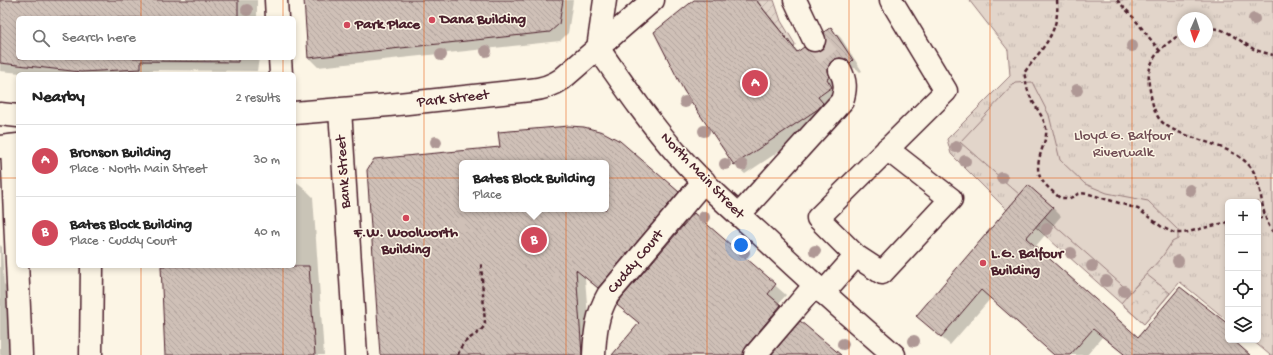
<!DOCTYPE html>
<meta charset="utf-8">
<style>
body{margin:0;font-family:"Gochi Hand",sans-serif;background:#f2f2f2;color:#222}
.controls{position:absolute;right:12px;bottom:12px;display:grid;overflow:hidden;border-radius:6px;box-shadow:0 2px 6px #0003}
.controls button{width:36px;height:36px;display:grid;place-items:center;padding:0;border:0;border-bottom:1px solid #e0e0e0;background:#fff;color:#222;font:20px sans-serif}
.compass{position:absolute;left:1177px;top:12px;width:36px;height:36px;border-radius:50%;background:#fff;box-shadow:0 2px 6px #0003;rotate:183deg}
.you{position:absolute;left:741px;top:245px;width:14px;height:14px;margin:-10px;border:3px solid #fff;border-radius:50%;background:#1a73e8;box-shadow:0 0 0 6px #1a73e833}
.badge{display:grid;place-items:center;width:26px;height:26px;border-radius:50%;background:#d1495b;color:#fff;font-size:13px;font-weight:700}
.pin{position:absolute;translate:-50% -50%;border:2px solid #fff;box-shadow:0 1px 4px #0006}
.popup{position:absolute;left:459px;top:160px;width:150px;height:52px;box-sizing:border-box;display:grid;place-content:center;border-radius:6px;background:#fff;filter:drop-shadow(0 1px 3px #0005);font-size:13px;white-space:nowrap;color:#767676}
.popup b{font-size:15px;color:#222}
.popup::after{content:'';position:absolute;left:50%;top:100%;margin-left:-8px;border:8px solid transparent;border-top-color:#fff}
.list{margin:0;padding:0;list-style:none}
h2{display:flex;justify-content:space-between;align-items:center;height:52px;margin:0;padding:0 16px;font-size:17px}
h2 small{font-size:13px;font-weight:400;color:#767676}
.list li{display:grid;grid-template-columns:26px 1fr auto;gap:12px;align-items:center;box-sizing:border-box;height:72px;padding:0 16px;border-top:1px solid #e0e0e0}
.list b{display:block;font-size:15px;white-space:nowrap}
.list p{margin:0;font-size:13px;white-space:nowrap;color:#767676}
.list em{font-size:13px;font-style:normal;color:#767676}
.icon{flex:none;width:22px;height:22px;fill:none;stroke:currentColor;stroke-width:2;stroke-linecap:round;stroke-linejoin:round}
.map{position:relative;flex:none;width:1273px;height:355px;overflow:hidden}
.search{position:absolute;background:#fff;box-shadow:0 2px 6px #0003;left:16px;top:16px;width:280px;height:44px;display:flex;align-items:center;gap:10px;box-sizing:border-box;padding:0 14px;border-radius:6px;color:#767676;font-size:15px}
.panel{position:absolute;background:#fff;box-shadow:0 2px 6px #0003;left:16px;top:72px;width:280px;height:196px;border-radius:6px}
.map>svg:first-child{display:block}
</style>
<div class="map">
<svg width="1273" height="355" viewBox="0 0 1273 355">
<defs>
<pattern id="grass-tufts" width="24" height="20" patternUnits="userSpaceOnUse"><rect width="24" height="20" fill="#e2d5ca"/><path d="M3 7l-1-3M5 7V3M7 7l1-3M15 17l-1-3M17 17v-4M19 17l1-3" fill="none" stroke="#c3b6ae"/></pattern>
<pattern id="forest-crowns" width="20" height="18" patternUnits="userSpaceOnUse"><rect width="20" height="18" fill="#e2d5ca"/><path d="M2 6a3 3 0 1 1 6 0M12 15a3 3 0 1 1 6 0" fill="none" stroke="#c3b6ae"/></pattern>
<pattern id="garden-furrows" width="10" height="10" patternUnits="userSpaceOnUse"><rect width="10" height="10" fill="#e2d5ca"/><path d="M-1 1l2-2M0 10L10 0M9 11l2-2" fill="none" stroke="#c3b6ae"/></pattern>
<pattern id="building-back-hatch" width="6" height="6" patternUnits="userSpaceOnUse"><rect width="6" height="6" fill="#cfc0b7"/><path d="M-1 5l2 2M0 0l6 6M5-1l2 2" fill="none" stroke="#b3a59e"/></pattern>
</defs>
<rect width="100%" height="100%" fill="#fcf5e5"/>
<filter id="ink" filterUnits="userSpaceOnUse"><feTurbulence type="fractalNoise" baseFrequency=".025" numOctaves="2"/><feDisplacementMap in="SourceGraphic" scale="8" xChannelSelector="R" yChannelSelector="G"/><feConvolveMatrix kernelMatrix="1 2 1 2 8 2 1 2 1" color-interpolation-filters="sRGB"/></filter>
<g filter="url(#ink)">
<!-- grass -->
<path fill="url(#grass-tufts)" stroke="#967a7a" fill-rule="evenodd" d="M969 0H1273V355H1270L1252 340H1258V202H1228V321L1180 282 1144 324 1011 205 1007 210 951 154 947 139 1010 76 1008 50ZM1183 18H1207V42H1183Z"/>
<!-- forest -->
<path fill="url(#forest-crowns)" stroke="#967a7a" d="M1146 274 1170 293 1144 324 1121 303Z"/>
<!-- garden -->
<path fill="url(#garden-furrows)" stroke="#967a7a" d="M756 0H774L781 21 795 44 794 48Z"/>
<!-- pitch -->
<path fill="#e2d5ca" stroke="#967a7a" d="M1032 82 1049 115 1060 160 1085 184 1107 193 1148 201 1178 230V239L1172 242 1162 257 1130 292 960 142 1015 83Z"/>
<!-- shadow -->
<path fill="#0003" fill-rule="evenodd" d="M0 0H257V18H18V58H259L257 71 150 70 149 74H31L0 71Z
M305 0H573L568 33 560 41 318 67 309 58Z
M696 0H757L799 53H813L820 52 825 48 831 28 841 38 862 71 860 72 857 69 851 67 845 68 828 119 745 174 735 165 685 90Z
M569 127 678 192 688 202 608 297 585 278 591 355H381L368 170 501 148ZM462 163H606V209H462Z
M294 180 303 187 313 197 324 355H166L162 266H294Z
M1052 207 1061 216 1035 247 1138 338 1228 325V340H1232L1249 355H1125L1102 337 1087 355H1054L991 298 950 345 926 324Z
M694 214 786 295 778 304 790 316 757 355H614L639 324 618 305Z
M0 245 2 247 4 284 14 293 18 355H0Z"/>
<!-- building -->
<path fill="url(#building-back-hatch)" stroke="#4a1f2b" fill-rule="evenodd" d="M0 0H238V18H18V58H238V62L141 61V69L81 72 0 63Z
M304 0H563L559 24 550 32 308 58Z
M694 0H756L797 52 804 47 807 50 813 52 820 51 824 47 826 41 824 32 831 27 853 60 850 63 847 59 840 58 835 59 830 63 828 70 830 77 827 79 832 87 818 97 823 103 818 109 734 165 684 91 654 32Z
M569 126 584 127 603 132 620 141 679 192 598 288 576 270 582 355H380L367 170 374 159 500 147 498 132ZM462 163H606V209H462Z
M1028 185 1053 207 1026 238 1138 337 1180 287 1228 324V340H1233L1250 355H1123L1124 354 1093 329 1070 355H1054L981 290 941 337 916 316Z
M694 213 776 284 768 294 781 305 746 347 743 355H612L639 323 617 305 618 302Z
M161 266H309L315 355H165Z
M800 321 841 355H771Z"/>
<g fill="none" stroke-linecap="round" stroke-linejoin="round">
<!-- minor-tunnel -->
<path stroke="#d8cac0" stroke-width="22" stroke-dasharray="22 11" stroke-linecap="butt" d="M814 40 840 70"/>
<defs>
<path id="minor" d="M276 0 277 18
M795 0 814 40
M280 58 281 74
M340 110 356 355
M12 146 21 355
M739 215 842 101C846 89 846 81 840 70
M856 256 882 273 951 199 887 149
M823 293 856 256 818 218 946 91 891 0
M91 355 92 266
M594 355C595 333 597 314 608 295L704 181
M755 355 815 285"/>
<path id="major" d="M605 0 598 48C623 84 648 121 678 155 703 183 731 208 759 233 803 275 848 315 894 355"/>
<path id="highway" d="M294 113 389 105 530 90C542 89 552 86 562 79L653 0
M0 114 18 116
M0 147 18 145"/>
</defs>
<!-- minor casing -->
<use href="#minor" stroke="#4a1f2b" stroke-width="25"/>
<!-- major casing -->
<use href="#major" stroke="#4a1f2b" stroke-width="25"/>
<!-- highway casing -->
<use href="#highway" stroke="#4a1f2b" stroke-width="25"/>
<!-- path -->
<path stroke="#4a1f2b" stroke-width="2.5" stroke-dasharray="4 3" stroke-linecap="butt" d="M1057 0C1060 33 1042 48 1024 73 1026 79 1026 86 1028 91 1032 104 1043 114 1046 128 1047 134 1045 140 1043 146 1033 175 1038 179 1060 198H1070L1080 193 1089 194 1119 203 1138 209 1162 227 1174 233H1184L1228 222
M1117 0 1133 17 1159 50
M1207 28 1219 29 1227 32 1255 50 1273 55
M1183 33C1163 45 1146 58 1149 85 1151 95 1152 107 1158 117 1172 140 1232 140 1252 169 1264 188 1259 214 1273 232
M1258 218H1265
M458 355C463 335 479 338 485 324L481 263"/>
<!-- minor -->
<use href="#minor" stroke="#fcf5e5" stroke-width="22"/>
<!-- major -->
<use href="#major" stroke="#fcf5e5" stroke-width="22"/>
<!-- highway -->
<use href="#highway" stroke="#fcf5e5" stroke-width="22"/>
</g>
<!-- trees -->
<g fill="#af9895">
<circle cx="247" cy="10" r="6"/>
<circle cx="1254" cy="19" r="6"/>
<circle cx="1132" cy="46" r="6"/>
<circle cx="486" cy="51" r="6"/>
<circle cx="441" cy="55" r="6"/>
<circle cx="1077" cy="90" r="6"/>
<circle cx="685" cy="102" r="6"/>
<circle cx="704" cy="131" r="6"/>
<circle cx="436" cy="142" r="6"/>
<circle cx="956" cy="147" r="6"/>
<circle cx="965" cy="161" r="6"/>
<circle cx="725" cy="164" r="6"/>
<circle cx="742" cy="165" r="6"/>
<circle cx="1002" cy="178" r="6"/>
<circle cx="1190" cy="190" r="6"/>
<circle cx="704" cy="217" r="6"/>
<circle cx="1047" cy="229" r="6"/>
<circle cx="815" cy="251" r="6"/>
<circle cx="744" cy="252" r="6"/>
<circle cx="1071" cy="253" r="6"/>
<circle cx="1178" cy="261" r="6"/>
<circle cx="1092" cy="266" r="6"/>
<circle cx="1106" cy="281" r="6"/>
<circle cx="1124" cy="291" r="6"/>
<circle cx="914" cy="341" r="6"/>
<circle cx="843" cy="344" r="6"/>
</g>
</g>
<!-- grid -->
<path fill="none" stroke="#e8590c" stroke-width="1" stroke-opacity="0.55" d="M141 0V18M283 0V18M424 0V355M566 0V355M707 0V355M849 0V355M990 0V355M1132 0V355M141 58V74M283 58V74M0 178H18M294 178H1273M141 266V355M283 266V355"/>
<!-- markers -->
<g fill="#d1495b" stroke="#fcf5e5" stroke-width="1.5">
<circle cx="432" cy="20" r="4"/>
<circle cx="347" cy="25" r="4"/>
<circle cx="406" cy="218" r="4"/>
<circle cx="983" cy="263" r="4"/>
</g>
<g text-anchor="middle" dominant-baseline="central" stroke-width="3" stroke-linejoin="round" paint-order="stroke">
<!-- poi labels -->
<g font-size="15" font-weight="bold" fill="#4a1f2b" stroke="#fcf5e5" text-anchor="start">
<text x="440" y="20">Dana Building</text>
<text x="355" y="25">Park Place</text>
<text x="406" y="233" text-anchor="middle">F.W. Woolworth<tspan x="406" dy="17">Building</tspan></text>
<text x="991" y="254">L.G. Balfour<tspan x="991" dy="17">Building</tspan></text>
</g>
<!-- street labels -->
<g font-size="15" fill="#4a1f2b" stroke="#fcf5e5">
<text transform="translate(453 99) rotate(-6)">Park Street</text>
<text transform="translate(344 172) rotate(-94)">Bank Street</text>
<text transform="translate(702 176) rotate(46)">North Main Street</text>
<text transform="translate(636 262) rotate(-50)">Cuddy Court</text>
</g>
<!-- park labels -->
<g font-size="15" fill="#704c53" stroke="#fcf5e5">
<text x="1123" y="136">Lloyd G. Balfour<tspan x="1123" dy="17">Riverwalk</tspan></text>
</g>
</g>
</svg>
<div class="controls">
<button>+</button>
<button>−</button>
<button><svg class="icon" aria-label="locate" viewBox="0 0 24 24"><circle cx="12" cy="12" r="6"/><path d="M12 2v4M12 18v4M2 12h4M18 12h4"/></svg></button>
<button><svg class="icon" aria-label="layers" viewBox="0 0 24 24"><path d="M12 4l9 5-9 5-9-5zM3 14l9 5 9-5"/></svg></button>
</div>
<svg class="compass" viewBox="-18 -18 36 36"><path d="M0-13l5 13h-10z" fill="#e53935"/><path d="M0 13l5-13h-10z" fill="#767676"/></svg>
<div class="you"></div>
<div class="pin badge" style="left:755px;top:83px">A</div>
<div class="pin badge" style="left:534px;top:240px">B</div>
<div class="popup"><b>Bates Block Building</b>Place</div>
<div class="search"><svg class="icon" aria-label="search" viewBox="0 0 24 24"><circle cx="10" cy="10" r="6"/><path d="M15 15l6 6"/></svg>Search here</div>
<section class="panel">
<h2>Nearby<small>2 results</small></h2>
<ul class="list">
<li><span class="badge">A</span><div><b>Bronson Building</b><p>Place · North Main Street</p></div><em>30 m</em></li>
<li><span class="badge">B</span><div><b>Bates Block Building</b><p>Place · Cuddy Court</p></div><em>40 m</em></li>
</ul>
</section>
</div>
